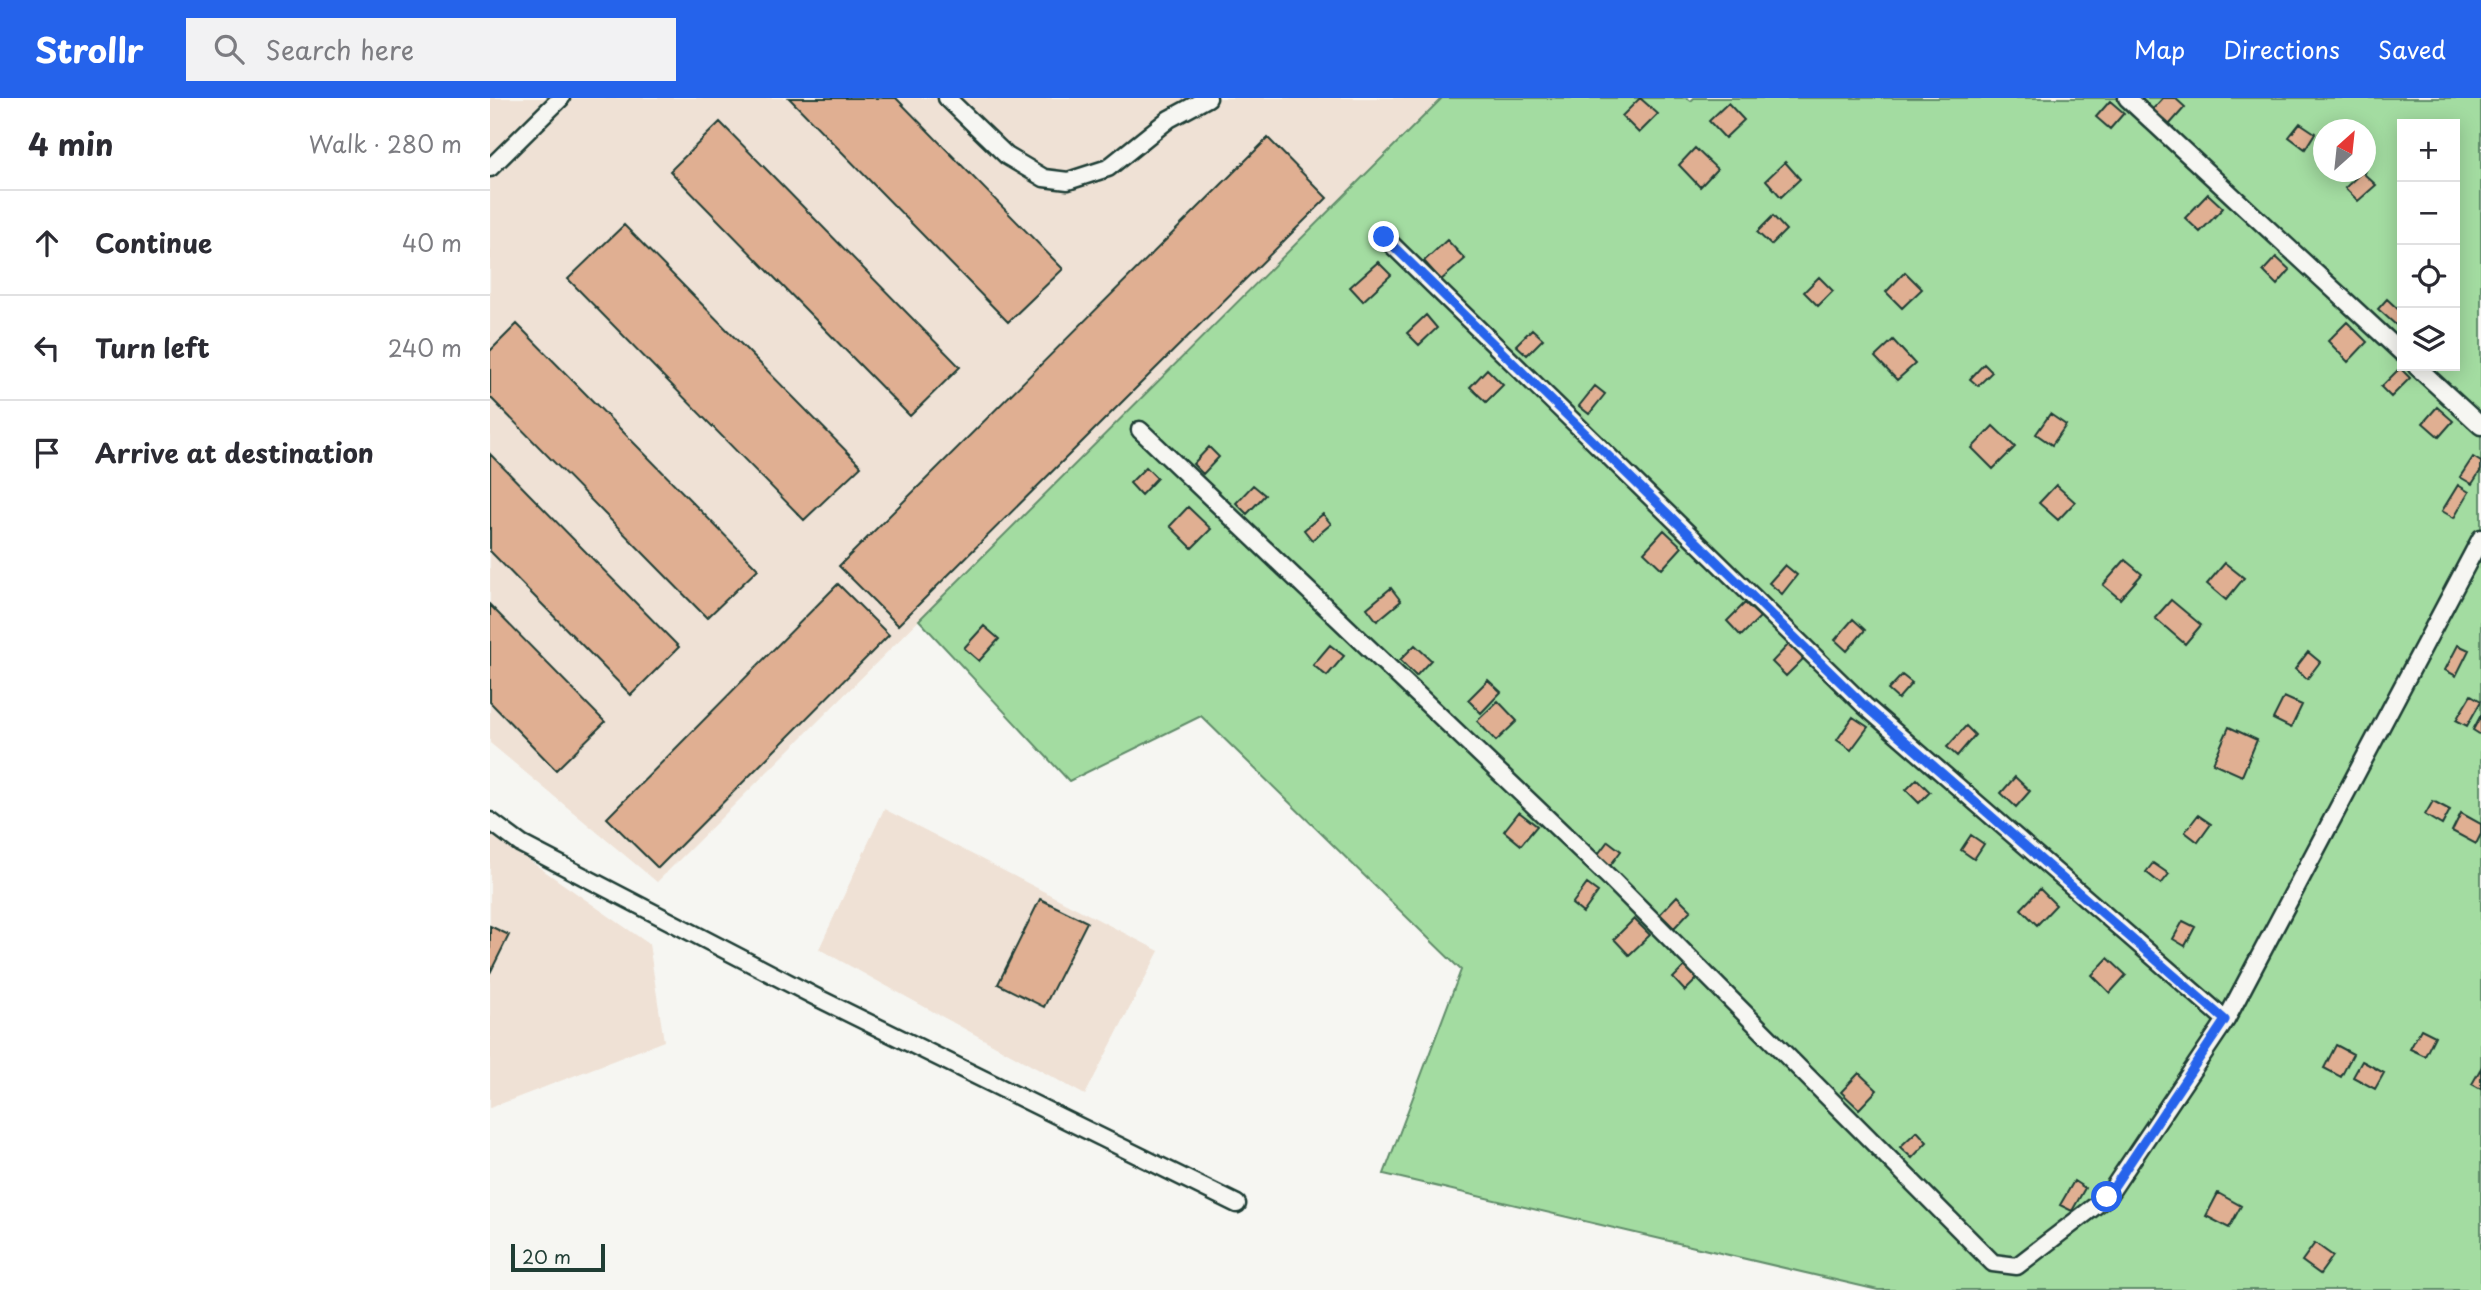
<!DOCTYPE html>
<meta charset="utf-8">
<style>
body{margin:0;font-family:"Playpen Sans",sans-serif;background:#f2f2f3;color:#2b2b33}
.controls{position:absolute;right:21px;top:21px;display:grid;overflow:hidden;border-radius:0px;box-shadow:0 4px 18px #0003}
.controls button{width:63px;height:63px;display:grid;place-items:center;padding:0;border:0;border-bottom:2px solid #e1e1e2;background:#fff;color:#2b2b33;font:35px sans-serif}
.compass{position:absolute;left:1823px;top:21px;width:63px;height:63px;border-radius:50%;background:#fff;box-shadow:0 4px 18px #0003;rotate:27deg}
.scale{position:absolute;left:21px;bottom:18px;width:94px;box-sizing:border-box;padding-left:7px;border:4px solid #1f3d34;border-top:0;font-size:19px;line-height:24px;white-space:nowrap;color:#1f3d34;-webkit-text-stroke:5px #f6f6f2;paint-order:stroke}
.stop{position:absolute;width:21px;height:21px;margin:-16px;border:5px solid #2563eb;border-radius:50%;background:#fff}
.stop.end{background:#2563eb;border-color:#fff;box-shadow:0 2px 7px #0008}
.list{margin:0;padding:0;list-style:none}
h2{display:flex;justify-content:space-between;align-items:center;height:91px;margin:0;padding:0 28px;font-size:30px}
h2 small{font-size:23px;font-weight:400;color:#7c7c81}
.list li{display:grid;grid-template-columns:46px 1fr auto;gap:21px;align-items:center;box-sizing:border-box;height:105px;padding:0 28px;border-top:2px solid #e1e1e2}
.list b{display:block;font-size:26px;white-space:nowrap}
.list em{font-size:23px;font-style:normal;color:#7c7c81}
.icon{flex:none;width:38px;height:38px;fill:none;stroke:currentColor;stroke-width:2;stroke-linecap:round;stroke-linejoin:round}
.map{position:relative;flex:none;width:1991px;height:1192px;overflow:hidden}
header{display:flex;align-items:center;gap:42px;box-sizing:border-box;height:98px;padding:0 35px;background:#2563eb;color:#fff}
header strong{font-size:33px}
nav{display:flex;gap:38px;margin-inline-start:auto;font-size:24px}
.search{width:490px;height:63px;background:#f2f2f3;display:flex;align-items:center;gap:18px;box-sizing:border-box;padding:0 24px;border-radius:0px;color:#7c7c81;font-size:26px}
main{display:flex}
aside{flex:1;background:#fff}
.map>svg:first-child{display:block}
</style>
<header>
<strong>Strollr</strong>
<div class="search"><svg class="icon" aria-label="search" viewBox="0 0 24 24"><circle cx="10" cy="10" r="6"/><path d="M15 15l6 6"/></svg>Search here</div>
<nav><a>Map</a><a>Directions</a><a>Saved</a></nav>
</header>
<main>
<aside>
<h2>4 min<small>Walk · 280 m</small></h2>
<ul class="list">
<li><svg class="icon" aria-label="ahead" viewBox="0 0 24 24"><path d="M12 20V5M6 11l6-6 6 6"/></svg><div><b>Continue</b></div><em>40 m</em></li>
<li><svg class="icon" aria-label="left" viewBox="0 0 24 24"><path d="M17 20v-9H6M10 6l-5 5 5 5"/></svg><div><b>Turn left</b></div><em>240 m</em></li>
<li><svg class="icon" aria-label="arrive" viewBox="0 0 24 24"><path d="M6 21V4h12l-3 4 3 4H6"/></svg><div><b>Arrive at destination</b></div></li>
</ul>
</aside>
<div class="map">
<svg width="1991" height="1192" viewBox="0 0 1991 1192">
<rect width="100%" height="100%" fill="#f6f6f2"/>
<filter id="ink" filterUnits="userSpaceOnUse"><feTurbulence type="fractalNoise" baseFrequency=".0143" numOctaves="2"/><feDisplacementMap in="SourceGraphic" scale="14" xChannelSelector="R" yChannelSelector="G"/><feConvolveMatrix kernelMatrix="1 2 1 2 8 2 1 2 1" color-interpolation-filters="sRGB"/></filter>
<g filter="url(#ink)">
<!-- built -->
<path fill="#efe1d5" d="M0 0H952L167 784 0 645Z
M394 711 669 853 595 997 329 851Z
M0 735 159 846 174 943 0 1010Z"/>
<!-- green -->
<path fill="#a3dca1" stroke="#618c6a" stroke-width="2" fill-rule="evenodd" d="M952 0H1197L1201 3 1204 0H1991V1192H1388L894 1076 971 872 711 618 579 683 429 522ZM1912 26H1965V268H1912ZM1834 32H1876V74H1834Z"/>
<!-- building -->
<path fill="#e0af92" stroke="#1f3d34" stroke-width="2" d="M299 0H406L573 171 518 224Z
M1150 0 1168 16 1149 35 1132 18Z
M1673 0H1685L1695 9 1679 27 1662 12Z
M1620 3 1634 15 1620 31 1606 19Z
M1238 5 1254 22 1235 40 1219 23Z
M230 24 470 269 420 318 180 73Z
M1810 25 1825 35 1815 51 1799 39Z
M778 40 837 100 408 527 349 468Z
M1205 50 1227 71 1210 89 1189 67Z
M1295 64 1310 81 1291 99 1276 82Z
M1872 74 1886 87 1868 103 1855 90Z
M1718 96 1733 110 1710 134 1695 120Z
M1283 118 1296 132 1281 147 1267 134Z
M134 127 371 368 314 422 78 181Z
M957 142 975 161 951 182 934 163Z
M1786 159 1800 172 1787 187 1773 173Z
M888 164 901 177 873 203 860 189Z
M1415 174 1432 191 1412 210 1396 194Z
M1329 179 1343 193 1328 208 1314 194Z
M1897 201 1912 215V220L1906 227 1888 211Z
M936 217 947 230 929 247 917 235Z
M1857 224 1877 244 1858 264 1838 243Z
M27 226 268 471 217 520 0 299V253Z
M1042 231 1053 241 1037 257 1026 247Z
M1403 242 1425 266 1407 282 1385 259Z
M1494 266 1502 274 1488 288 1480 281Z
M1910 270 1920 280 1901 299 1891 289Z
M997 271 1013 287 996 304 980 289Z
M1105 288 1115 296 1099 316 1089 308Z
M1947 309 1963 323 1949 339 1933 325Z
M1560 316 1576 327 1562 347 1546 336Z
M1503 328 1525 349 1503 371 1482 350Z
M719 349 729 359 713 376 703 366Z
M0 356 189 549 141 597 0 453Z
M1983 359 1991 364V372L1982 386 1970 379Z
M656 369 667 380 651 397 640 385Z
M763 387 775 397 757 416 746 405Z
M1566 387 1585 404 1568 422 1549 405Z
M1968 387 1979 394 1964 420 1952 413Z
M698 409 721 431 702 450 680 428Z
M833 416 841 426 822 442 814 432Z
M1174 432 1192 449 1172 471 1154 454Z
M1635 462 1652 476 1630 501 1613 487Z
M1735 465 1754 480 1736 502 1717 486Z
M1295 467 1307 477 1292 496 1279 485Z
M348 486 399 537 168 770 117 720Z
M901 490 911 503 887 523 877 510Z
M1681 502 1711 527 1695 546 1665 520Z
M1255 505 1270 519 1251 538 1237 523Z
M0 507 115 624 66 672 0 604Z
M1363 521 1375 532 1357 553 1345 542Z
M494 528 509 541 489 563 474 550Z
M1300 545 1314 560 1296 578 1282 564Z
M840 547 854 558 837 578 823 567Z
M925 547 941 562 926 578 910 562Z
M1968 547 1979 552 1966 578 1955 572Z
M1818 554 1830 564 1817 581 1805 571Z
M1412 577 1422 585 1408 601 1398 592Z
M998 582 1011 594 991 615 978 602Z
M1981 597 1991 603 1977 628 1966 622Z
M1794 599 1812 607 1801 630 1783 621Z
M1008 603 1027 623 1006 643 987 623Z
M1991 617V637L1983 632Z
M1363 619 1378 629 1361 652 1347 642Z
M1476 628 1485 637 1467 658 1457 649Z
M1739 629 1767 642 1752 678 1723 665Z
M1525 679 1540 693 1526 709 1511 695Z
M1427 681 1440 694 1429 705 1416 692Z
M1943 703 1960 712 1952 727 1935 717Z
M1029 714 1047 728 1031 747 1014 733Z
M1971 715 1991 726V736L1986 746 1962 733Z
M1708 717 1721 726 1708 744 1695 734Z
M1481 737 1494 746 1484 761 1471 752Z
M1118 743 1131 753 1119 769 1106 759Z
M1663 765 1679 776 1671 786 1656 774Z
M1097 786 1108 794 1093 815 1082 806Z
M1550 791 1566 807 1547 827 1531 811Z
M1187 798 1201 812 1184 830 1170 816Z
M550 801 597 824 554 909 508 886Z
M1144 821 1160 837 1139 857 1124 841Z
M1693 823 1705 829 1695 848 1683 841Z
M0 828 19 837 0 875Z
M1618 860 1636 877 1620 895 1602 877Z
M1195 868 1207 881 1195 893 1183 880Z
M1931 931 1945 938 1935 958 1920 951Z
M1846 947 1863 956 1851 979 1834 970Z
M1872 963 1894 975 1885 991 1863 979Z
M1991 970V991L1982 986Z
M1369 975 1387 992 1369 1011 1351 994Z
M1427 1033 1437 1044 1422 1060 1410 1049Z
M1584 1083 1595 1090 1582 1113 1570 1107Z
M1728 1095 1751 1108 1739 1130 1716 1118Z
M1825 1145 1843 1158 1830 1176 1812 1163Z"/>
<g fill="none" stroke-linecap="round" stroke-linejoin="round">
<defs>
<path id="lane" d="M457 0 517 58 554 80 578 83 618 70 679 21 718 0
M1637 0 1912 255
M0 70 71 0
M894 139 1375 608 1736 922
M1926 268 1991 328
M650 332 1121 781 1503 1165 1527 1168 1617 1099 1736 922 1991 440
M0 723 31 746 324 898 747 1106"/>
</defs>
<!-- lane casing -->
<use href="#lane" stroke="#1f3d34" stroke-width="21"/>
<!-- lane -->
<use href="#lane" stroke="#f6f6f2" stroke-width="16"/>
</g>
</g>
<g fill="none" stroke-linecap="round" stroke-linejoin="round" filter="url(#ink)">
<!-- route -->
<path stroke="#2563eb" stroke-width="9" d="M894 139 1375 608 1735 922 1617 1099"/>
</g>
</svg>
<div class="controls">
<button>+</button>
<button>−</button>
<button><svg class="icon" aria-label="locate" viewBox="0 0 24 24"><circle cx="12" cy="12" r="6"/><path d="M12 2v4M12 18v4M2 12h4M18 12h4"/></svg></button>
<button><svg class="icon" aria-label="layers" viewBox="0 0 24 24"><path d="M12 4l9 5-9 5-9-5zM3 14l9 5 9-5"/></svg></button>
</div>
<svg class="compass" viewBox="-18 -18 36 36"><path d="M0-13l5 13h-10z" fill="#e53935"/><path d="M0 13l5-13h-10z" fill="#7c7c81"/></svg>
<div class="scale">20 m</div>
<div class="stop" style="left:1617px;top:1099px"></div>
<div class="stop end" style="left:894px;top:139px"></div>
</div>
</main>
